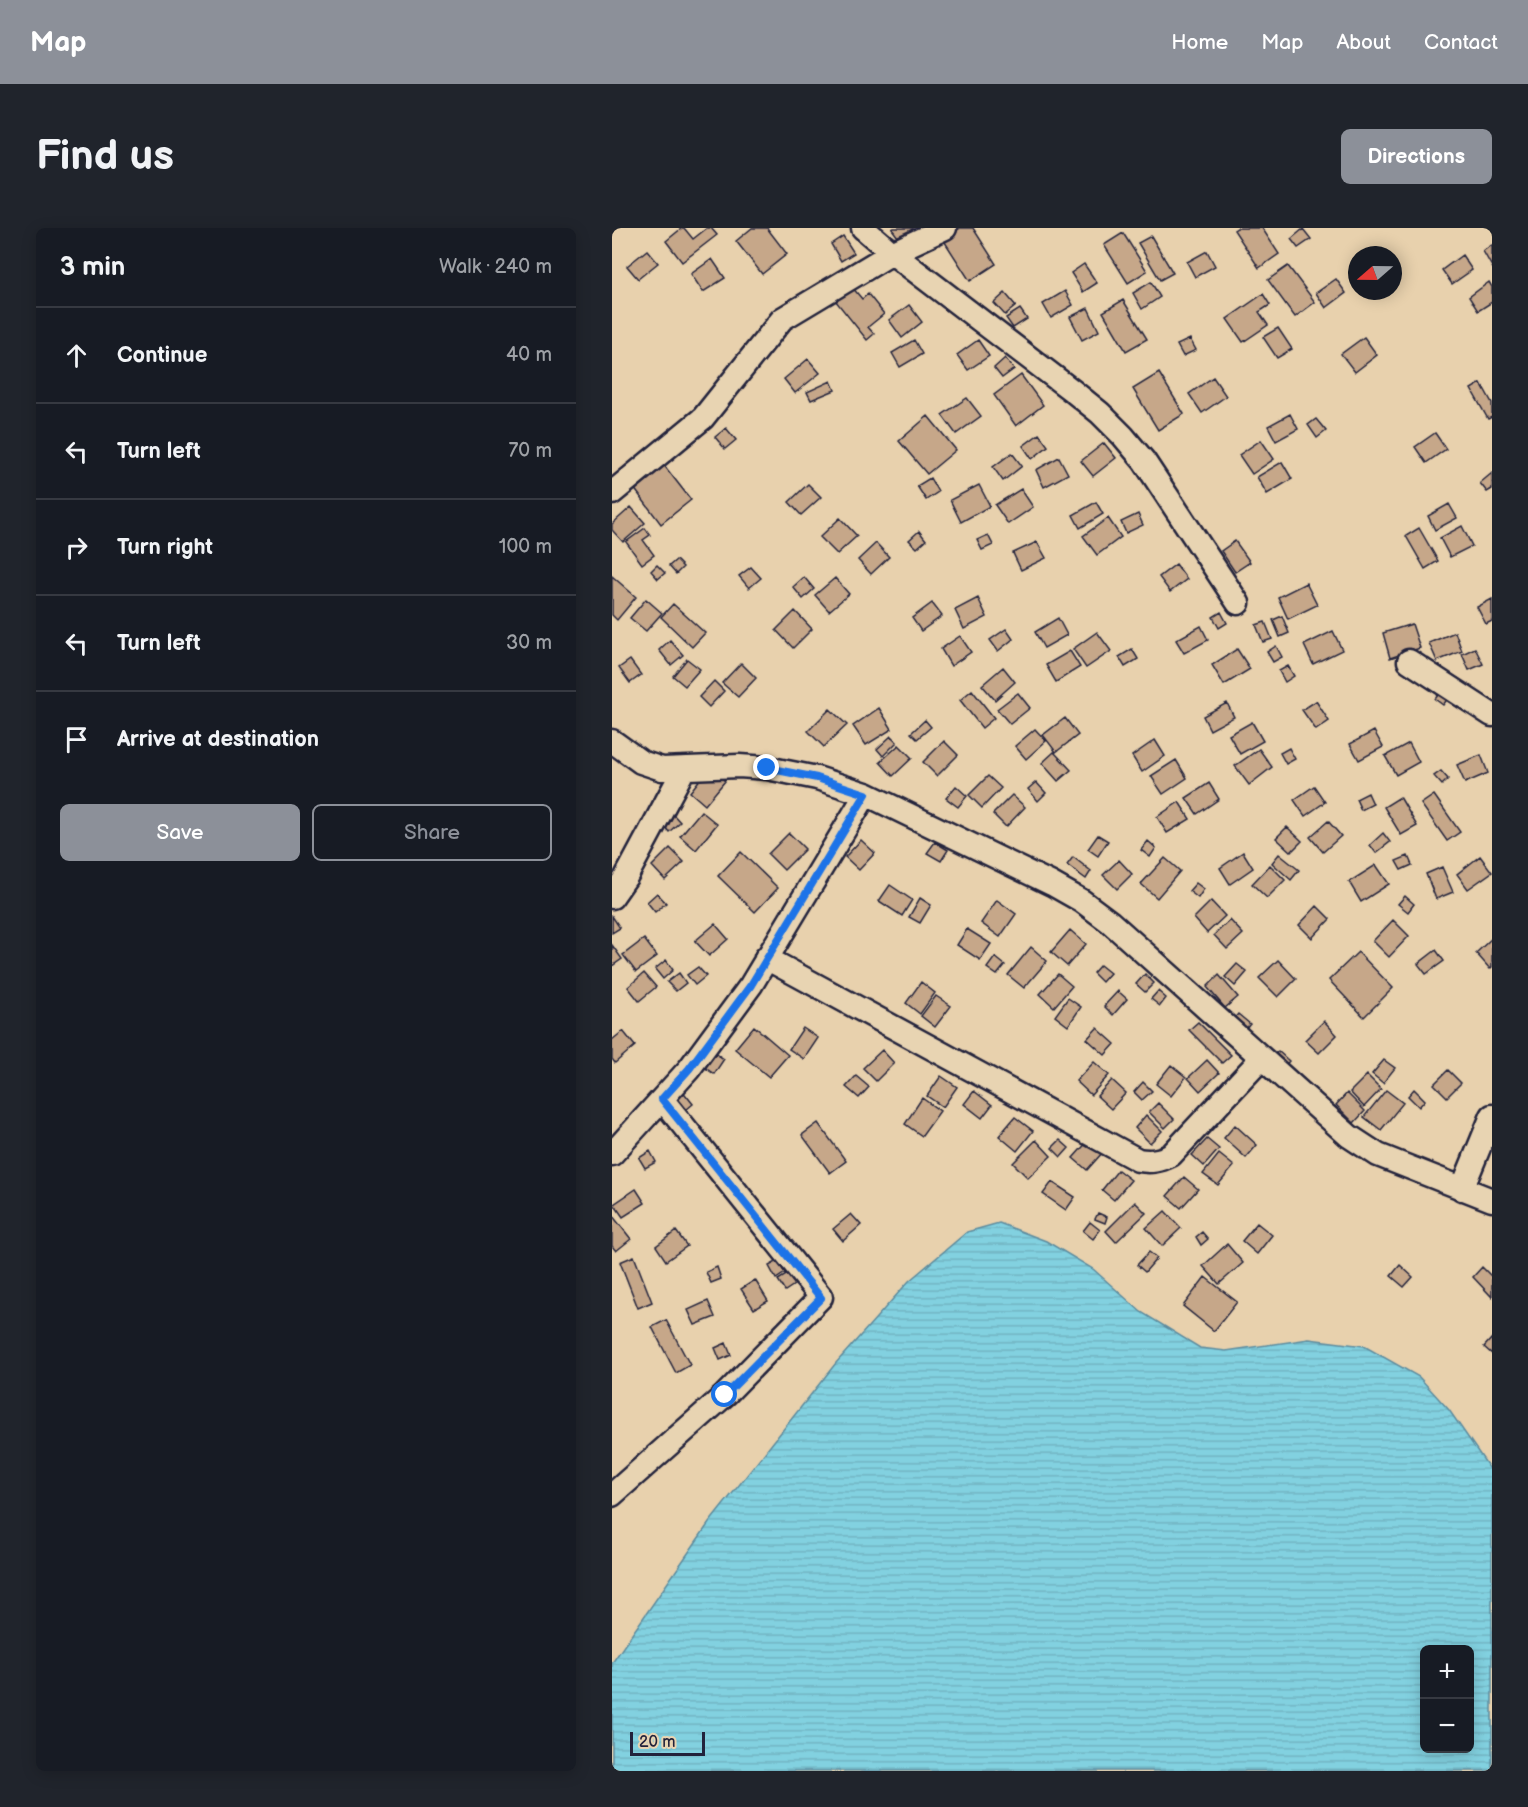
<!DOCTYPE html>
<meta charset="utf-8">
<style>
body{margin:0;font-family:"Balsamiq Sans",sans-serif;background:#20242c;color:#f1f3f6}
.controls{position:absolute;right:18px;bottom:18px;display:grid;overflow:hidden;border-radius:9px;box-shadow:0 3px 15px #0003}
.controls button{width:54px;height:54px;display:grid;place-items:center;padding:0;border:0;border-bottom:2px solid #363941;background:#171b24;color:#f1f3f6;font:30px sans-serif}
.compass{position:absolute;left:736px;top:18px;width:54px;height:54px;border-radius:50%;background:#171b24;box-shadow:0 3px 15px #0003;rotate:250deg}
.scale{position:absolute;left:18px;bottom:15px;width:75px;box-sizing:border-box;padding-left:6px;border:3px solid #22223b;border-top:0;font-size:16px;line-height:21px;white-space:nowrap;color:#22223b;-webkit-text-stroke:4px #e8d4b2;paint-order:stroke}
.stop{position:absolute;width:18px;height:18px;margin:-14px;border:4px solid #1a73e8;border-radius:50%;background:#fff}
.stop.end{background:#1a73e8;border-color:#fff;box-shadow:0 2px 6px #0008}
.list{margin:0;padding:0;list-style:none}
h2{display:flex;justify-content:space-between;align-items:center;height:78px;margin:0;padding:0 24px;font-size:26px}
h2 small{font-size:20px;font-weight:400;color:#9ea1a6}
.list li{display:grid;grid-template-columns:39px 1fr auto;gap:18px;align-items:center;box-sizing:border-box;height:96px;padding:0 24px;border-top:2px solid #363941}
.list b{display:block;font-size:22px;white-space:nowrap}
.list em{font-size:20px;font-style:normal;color:#9ea1a6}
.actions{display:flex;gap:12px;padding:18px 24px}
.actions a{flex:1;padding:14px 0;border:2px solid #8c9099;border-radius:9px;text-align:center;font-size:21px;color:#8c9099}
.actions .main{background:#8c9099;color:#fff}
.icon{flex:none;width:33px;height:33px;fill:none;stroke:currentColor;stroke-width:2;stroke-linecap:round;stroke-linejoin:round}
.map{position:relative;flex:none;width:880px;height:1543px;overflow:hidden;border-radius:9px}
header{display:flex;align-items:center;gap:36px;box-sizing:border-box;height:84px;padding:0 30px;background:#8c9099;color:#fff}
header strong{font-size:28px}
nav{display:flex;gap:33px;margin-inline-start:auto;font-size:21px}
.intro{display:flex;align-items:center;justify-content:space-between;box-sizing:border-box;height:144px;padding:0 36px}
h1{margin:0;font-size:42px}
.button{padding:15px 27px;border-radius:9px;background:#8c9099;color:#fff;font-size:21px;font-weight:700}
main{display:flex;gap:36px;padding:0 36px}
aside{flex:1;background:#171b24;border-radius:9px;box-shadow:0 3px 15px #0003}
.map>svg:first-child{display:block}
</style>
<header>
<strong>Map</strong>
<nav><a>Home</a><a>Map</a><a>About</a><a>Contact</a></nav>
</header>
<div class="intro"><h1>Find us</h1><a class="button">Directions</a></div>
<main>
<aside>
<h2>3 min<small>Walk · 240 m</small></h2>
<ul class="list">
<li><svg class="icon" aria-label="ahead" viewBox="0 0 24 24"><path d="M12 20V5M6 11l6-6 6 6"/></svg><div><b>Continue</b></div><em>40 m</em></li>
<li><svg class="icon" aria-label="left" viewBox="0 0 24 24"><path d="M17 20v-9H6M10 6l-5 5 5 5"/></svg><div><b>Turn left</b></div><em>70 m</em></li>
<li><svg class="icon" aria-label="right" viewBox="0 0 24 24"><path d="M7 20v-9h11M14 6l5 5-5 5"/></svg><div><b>Turn right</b></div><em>100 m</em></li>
<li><svg class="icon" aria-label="left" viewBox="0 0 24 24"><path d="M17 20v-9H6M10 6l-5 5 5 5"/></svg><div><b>Turn left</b></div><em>30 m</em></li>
<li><svg class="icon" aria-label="arrive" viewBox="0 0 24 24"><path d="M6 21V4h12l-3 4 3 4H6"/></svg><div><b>Arrive at destination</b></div></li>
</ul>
<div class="actions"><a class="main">Save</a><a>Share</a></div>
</aside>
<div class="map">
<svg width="880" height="1543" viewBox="0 0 880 1543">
<defs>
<pattern id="water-rules" width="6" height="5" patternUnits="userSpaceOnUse" patternTransform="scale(1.5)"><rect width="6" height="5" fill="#82d1e0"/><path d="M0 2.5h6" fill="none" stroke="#70b3c1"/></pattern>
</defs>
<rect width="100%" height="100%" fill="#e8d1ad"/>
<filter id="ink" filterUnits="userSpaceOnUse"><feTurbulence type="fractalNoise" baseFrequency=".0167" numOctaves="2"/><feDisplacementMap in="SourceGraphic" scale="12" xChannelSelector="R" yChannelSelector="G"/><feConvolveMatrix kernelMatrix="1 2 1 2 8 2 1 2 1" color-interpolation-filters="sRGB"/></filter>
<g filter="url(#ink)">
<!-- water -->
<path fill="url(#water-rules)" stroke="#5c8b9e" stroke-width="1.5" fill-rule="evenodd" d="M387 995 434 1013 481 1041 529 1084 588 1120 614 1123 697 1111 752 1118 807 1149 837 1182 880 1244V1543H0V1435L97 1295 224 1135 297 1053 355 1004ZM812 1422H858V1520H812Z"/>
<!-- building -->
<path fill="#c6a789" stroke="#22223b" stroke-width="1.5" d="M70 0H72L81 11 95 0H99L105 7 70 34 54 13Z
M140 0H155L175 26 150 46 124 13Z
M282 0H300L301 1 288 12 280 1Z
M348 0H361L384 36 358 53 331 11Z
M625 0H650L667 26 647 40 622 2Z
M691 1 699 11 686 20 679 11Z
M511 5 535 43 516 55 492 17Z
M231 8 242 25 229 33 219 16Z
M539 8 561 45 548 52 526 15Z
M880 17V39L871 23Z
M35 22 46 35 26 51 15 38Z
M595 23 603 38 583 49 575 34Z
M850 27 860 42 840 56 830 42Z
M100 31 113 50 91 64 79 46Z
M472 36 485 55 471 64 459 45Z
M676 38 703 74 683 89 656 52Z
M724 51 734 65 714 80 704 65Z
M539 54 548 69 530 81 521 65Z
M877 54 880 59V74L866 83 857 69Z
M240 59 250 71 256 66 272 86 256 99 262 106 255 112 223 72Z
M453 63 461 77 439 90 431 76Z
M393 65 404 78 393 87 382 75Z
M651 66 658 77 647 84 656 97 631 114 615 91Z
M511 72 535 111 514 123 491 84Z
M297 77 310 94 290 110 277 92Z
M476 80 487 103 470 112 458 89Z
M408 81 415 91 401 100 394 90Z
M666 100 680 121 665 130 651 109Z
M752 109 765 127 743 144 729 126Z
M578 111 584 122 571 128 565 117Z
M302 112 310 126 288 139 280 125Z
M366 112 377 128 356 142 345 127Z
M393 130 402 141 390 150 382 140Z
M196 131 208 145 183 165 172 151Z
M547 145 572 186 546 202 521 161Z
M409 147 431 177 404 198 382 167Z
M601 149 614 168 590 185 577 166Z
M219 153 223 162 199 172 195 164Z
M869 155 880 175V189L876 191 859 161Z
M355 170 369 188 344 206 330 187Z
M678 186 686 201 664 213 656 198Z
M316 188 344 222 315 246 287 213Z
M704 191 714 203 705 210 696 197Z
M114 200 124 212 113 221 103 209Z
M823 205 834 221 814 235 803 219Z
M427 206 436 218 420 231 411 218Z
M649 212 662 231 640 246 627 227Z
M492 215 504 230 481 248 469 233Z
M400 225 410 238 391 253 381 239Z
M447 229 456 246 432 259 424 242Z
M670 234 680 251 655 266 645 249Z
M51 236 79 272 49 296 22 260Z
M880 245V261L875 264 868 255Z
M318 250 326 264 314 272 305 258Z
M196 256 209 269 189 287 177 274Z
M367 257 378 278 349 294 338 272Z
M409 261 421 279 396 296 383 277Z
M484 274 491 286 468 300 461 287Z
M837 276 845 290 823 302 816 288Z
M19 279 33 295 11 314 0 302V296Z
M526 286 531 297 514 305 509 294Z
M228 290 245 308 225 326 208 309Z
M496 290 509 309 485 327 471 308Z
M850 298 860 318 838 329 828 310Z
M33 300 38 307 31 312 42 327 30 336 14 314Z
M807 300 826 333 813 341 794 308Z
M307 303 314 312 305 320 297 312Z
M376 307 381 317 370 322 365 312Z
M623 313 638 334 623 344 609 323Z
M425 314 434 330 409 342 401 325Z
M264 315 277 329 259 346 246 332Z
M64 332 71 339 64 346 57 338Z
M564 336 575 351 558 364 547 349Z
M45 337 53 345 46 351 39 343Z
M139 339 149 350 137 360 127 348Z
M0 348 24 369 5 392 0 387Z
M192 349 202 361 191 371 181 359Z
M223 350 237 366 217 383 203 367Z
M694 355 705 377 676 391 666 369Z
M366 370 375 389 352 401 343 382Z
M34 371 50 385 34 403 18 390Z
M880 371V393L874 396 865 379Z
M320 375 330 388 309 403 300 390Z
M61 376 93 405 80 419 49 389Z
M183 383 200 401 181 420 164 402Z
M609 384 615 395 607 400 601 389Z
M670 388 677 405 668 409 661 392Z
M446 390 455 407 432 420 423 404Z
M653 394 660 411 651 414 644 397Z
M800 396 808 420 778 430 771 405Z
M589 398 596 412 572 425 564 412Z
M394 401 401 411 386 423 378 412Z
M721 403 730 422 701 436 692 417Z
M485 404 499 423 474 440 461 421Z
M843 404 850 423 825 433 817 415Z
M348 408 359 424 339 438 329 421Z
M58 412 71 427 59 437 47 422Z
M664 418 670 429 661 434 655 424Z
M863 420 871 436 857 442 850 426Z
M520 421 526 431 513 439 507 429Z
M625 421 638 441 612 457 600 437Z
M458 423 468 439 444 454 434 437Z
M75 431 88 441 73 458 61 448Z
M18 432 29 447 18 455 7 440Z
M129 435 144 450 126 469 110 455Z
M676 438 682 448 673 454 667 443Z
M391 439 403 454 383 472 370 457Z
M102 453 112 463 97 479 87 469Z
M360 462 382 490 370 500 348 472Z
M829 463 837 469 831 477 823 471Z
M406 465 418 480 398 496 385 481Z
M704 473 717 493 704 502 690 482Z
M615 475 622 489 598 502 591 488Z
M267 480 280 501 254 517 241 498Z
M218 481 235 497 212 519 196 503Z
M453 490 466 507 444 524 431 507Z
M313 492 319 499 305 511 299 505Z
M640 494 651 513 628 526 617 507Z
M423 501 434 513 414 531 403 518Z
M762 503 771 519 747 532 738 516Z
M279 508 285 514 271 528 265 521Z
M543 512 553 528 530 544 520 528Z
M332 513 346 527 325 548 311 534Z
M797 515 807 534 784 547 773 528Z
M287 517 300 530 281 548 268 534Z
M677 520 683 531 674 536 668 525Z
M647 521 660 539 637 557 623 538Z
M442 524 459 542 446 553 430 535Z
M869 527 876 545 853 555 845 537Z
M564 532 575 550 551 566 539 548Z
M97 540 113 553 93 577 78 564Z
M829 543 836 551 830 557 822 548Z
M376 548 389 560 370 580 357 567Z
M424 554 434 565 426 573 416 561Z
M597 555 607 571 585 586 574 570Z
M344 558 355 568 346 579 334 570Z
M702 558 713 574 693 588 682 572Z
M756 565 761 576 749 582 744 571Z
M400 567 413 579 394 599 381 586Z
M822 567 848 604 835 613 809 576Z
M788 569 805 598 789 607 772 579Z
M567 574 578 591 555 605 545 589Z
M89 583 105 596 84 622 68 608Z
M59 584 68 594 57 604 49 594Z
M716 593 729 608 711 624 698 609Z
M675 599 690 613 679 624 664 610Z
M177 605 193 621 172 642 156 626Z
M771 605 778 614 764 625 758 617Z
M486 607 496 613 486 628 476 621Z
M249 612 263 625 247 642 233 629Z
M536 613 544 620 538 629 529 622Z
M323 614 336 622 329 633 315 625Z
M58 620 72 634 53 652 40 638Z
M129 624 166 660 143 684 106 648Z
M631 624 641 640 618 656 608 640Z
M667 626 687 642 679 652 660 635Z
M796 628 800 637 789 642 784 633Z
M868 628 880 644 856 661 845 646Z
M461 629 479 643 474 651 455 637Z
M553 630 568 643 545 670 529 656Z
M507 632 520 646 505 661 491 647Z
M658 637 673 652 655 670 640 656Z
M764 637 777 656 749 674 737 654Z
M830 639 841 664 824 671 814 646Z
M584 655 592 661 586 670 577 663Z
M278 657 300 672 290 688 267 673Z
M45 665 54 675 43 684 35 674Z
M793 668 802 676 796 684 786 676Z
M308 670 319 677 308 695 297 689Z
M385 672 404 686 388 709 369 695Z
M599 673 613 688 595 705 582 690Z
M705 678 718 691 700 710 687 697Z
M0 688 8 700 0 705Z
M618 692 631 706 615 721 602 707Z
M781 692 797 708 777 729 761 713Z
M103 696 116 711 97 728 83 713Z
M355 701 379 716 368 732 345 717Z
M458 702 474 716 455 738 439 724Z
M880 710V739L878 741 864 725Z
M32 711 45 728 24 744 11 727Z
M0 717 10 731 0 738Z
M419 719 435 733 412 760 396 747Z
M824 722 832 733 814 746 806 736Z
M746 724 781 760 752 789 717 752Z
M383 729 393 737 385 747 375 740Z
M54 732 61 742 51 751 43 741Z
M666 732 684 751 666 769 647 750Z
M625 736 635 744 623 758 613 749Z
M488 737 498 745 490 754 481 745Z
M86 739 94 748 83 757 75 747Z
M32 745 44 759 27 773 16 759Z
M67 745 74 755 64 763 55 754Z
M446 746 460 758 442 779 428 766Z
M533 746 542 755 533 764 524 756Z
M607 747 626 769 613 780 595 759Z
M309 754 323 765 308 786 294 775Z
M506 763 515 771 501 787 492 778Z
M546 763 554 770 548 778 539 771Z
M324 768 339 778 323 799 309 788Z
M456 770 469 779 456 798 443 788Z
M626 786 638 796 632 803 620 793Z
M712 793 725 807 707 825 693 812Z
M586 794 619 827 610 835 577 802Z
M142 798 176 827 157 849 123 821Z
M191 800 206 810 192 831 177 821Z
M485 800 503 816 493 827 475 811Z
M11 803 23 818 3 835 0 831V812Z
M95 820 112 831 102 846 85 834Z
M270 822 282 835 264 853 251 840Z
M666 823 677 833 671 840 660 830Z
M595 832 607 845 588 863 576 850Z
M772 832 783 840 771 855 760 846Z
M482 834 497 847 479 867 464 853Z
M559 837 574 849 559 868 544 856Z
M836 842 849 855 835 869 822 856Z
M755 847 769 861 752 879 738 864Z
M244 848 257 859 247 870 234 859Z
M329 848 345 859 331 879 315 868Z
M500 852 514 865 499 881 485 868Z
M531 854 540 863 530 872 522 864Z
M69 861 81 876 68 887 56 872Z
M802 861 813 872 807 879 796 868Z
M774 862 791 875 769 902 752 889Z
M362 863 380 877 370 890 352 876Z
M735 865 753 883 742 895 724 877Z
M310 870 328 883 310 908 293 896Z
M546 875 562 891 553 900 537 884Z
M534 887 550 903 538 915 523 900Z
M403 889 421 903 405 923 387 908Z
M206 895 234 933 218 945 190 907Z
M623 897 645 917 634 930 612 910Z
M595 911 607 921 592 938 580 927Z
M424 912 439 928 416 950 401 935Z
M448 912 457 920 449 929 440 920Z
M477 912 491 924 475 942 461 930Z
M38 923 44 934 33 940 27 930Z
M607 926 622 938 606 957 591 946Z
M506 942 519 952 502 972 490 962Z
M572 949 586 961 569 980 555 968Z
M440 954 463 969 454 982 431 966Z
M24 961 33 975 11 989 2 976Z
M523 974 534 985 504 1014 494 1003Z
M553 983 569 1000 550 1018 534 1000Z
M486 985 495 989 493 995 483 991Z
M239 986 249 997 231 1013 221 1001Z
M0 987 19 1011 4 1023 0 1018Z
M478 994 488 1002 481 1011 471 1003Z
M645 995 660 1007 645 1026 630 1013Z
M64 1003 75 1018 54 1033 44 1018Z
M590 1004 596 1011 589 1017 584 1009Z
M615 1016 631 1035 607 1056 591 1038Z
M537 1024 545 1030 533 1044 525 1037Z
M22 1028 40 1074 26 1080 8 1034Z
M166 1033 173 1045 164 1051 157 1038Z
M788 1037 801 1049 792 1059 779 1048Z
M105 1039 109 1051 99 1055 94 1044Z
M870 1039 880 1049V1069L861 1049Z
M184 1041 191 1051 173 1063 166 1052Z
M593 1049 625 1074 602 1103 571 1078Z
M143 1052 156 1073 142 1081 129 1061Z
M96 1073 103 1089 83 1097 76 1082Z
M54 1092 78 1137 64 1145 40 1099Z
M880 1110V1126L872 1119Z
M114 1115 119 1127 108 1132 103 1120Z"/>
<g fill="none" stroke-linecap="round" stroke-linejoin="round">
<defs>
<path id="minor" d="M251 0 280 25 462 164 488 185 511 208 532 233 626 375
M0 265 91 190 170 91 280 25 333 0
M797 433 880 487
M0 513 29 534 50 541 127 538 155 540 205 550 254 566 440 656 470 673 498 694 737 908 766 927 880 972
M0 669 14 649 72 541
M154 730 526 932C539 934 547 933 559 927L650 830
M0 926 77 841 139 757 254 566
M850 961 880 888
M0 1267 113 1167 209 1069 50 871"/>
</defs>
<!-- minor casing -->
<use href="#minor" stroke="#22223b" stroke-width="27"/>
<!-- minor -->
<use href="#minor" stroke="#e8d4b2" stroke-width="22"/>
</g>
</g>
<g fill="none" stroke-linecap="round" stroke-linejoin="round" filter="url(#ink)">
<!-- route -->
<path stroke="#1a73e8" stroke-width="8" d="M113 1167 209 1070 50 871 77 841 139 757 254 566 205 550 155 540"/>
</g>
</svg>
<div class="controls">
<button>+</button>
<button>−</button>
</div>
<svg class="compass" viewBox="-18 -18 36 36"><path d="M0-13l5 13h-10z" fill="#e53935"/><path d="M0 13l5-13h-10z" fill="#9ea1a6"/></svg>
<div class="scale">20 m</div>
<div class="stop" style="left:113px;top:1167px"></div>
<div class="stop end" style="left:155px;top:540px"></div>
</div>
</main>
